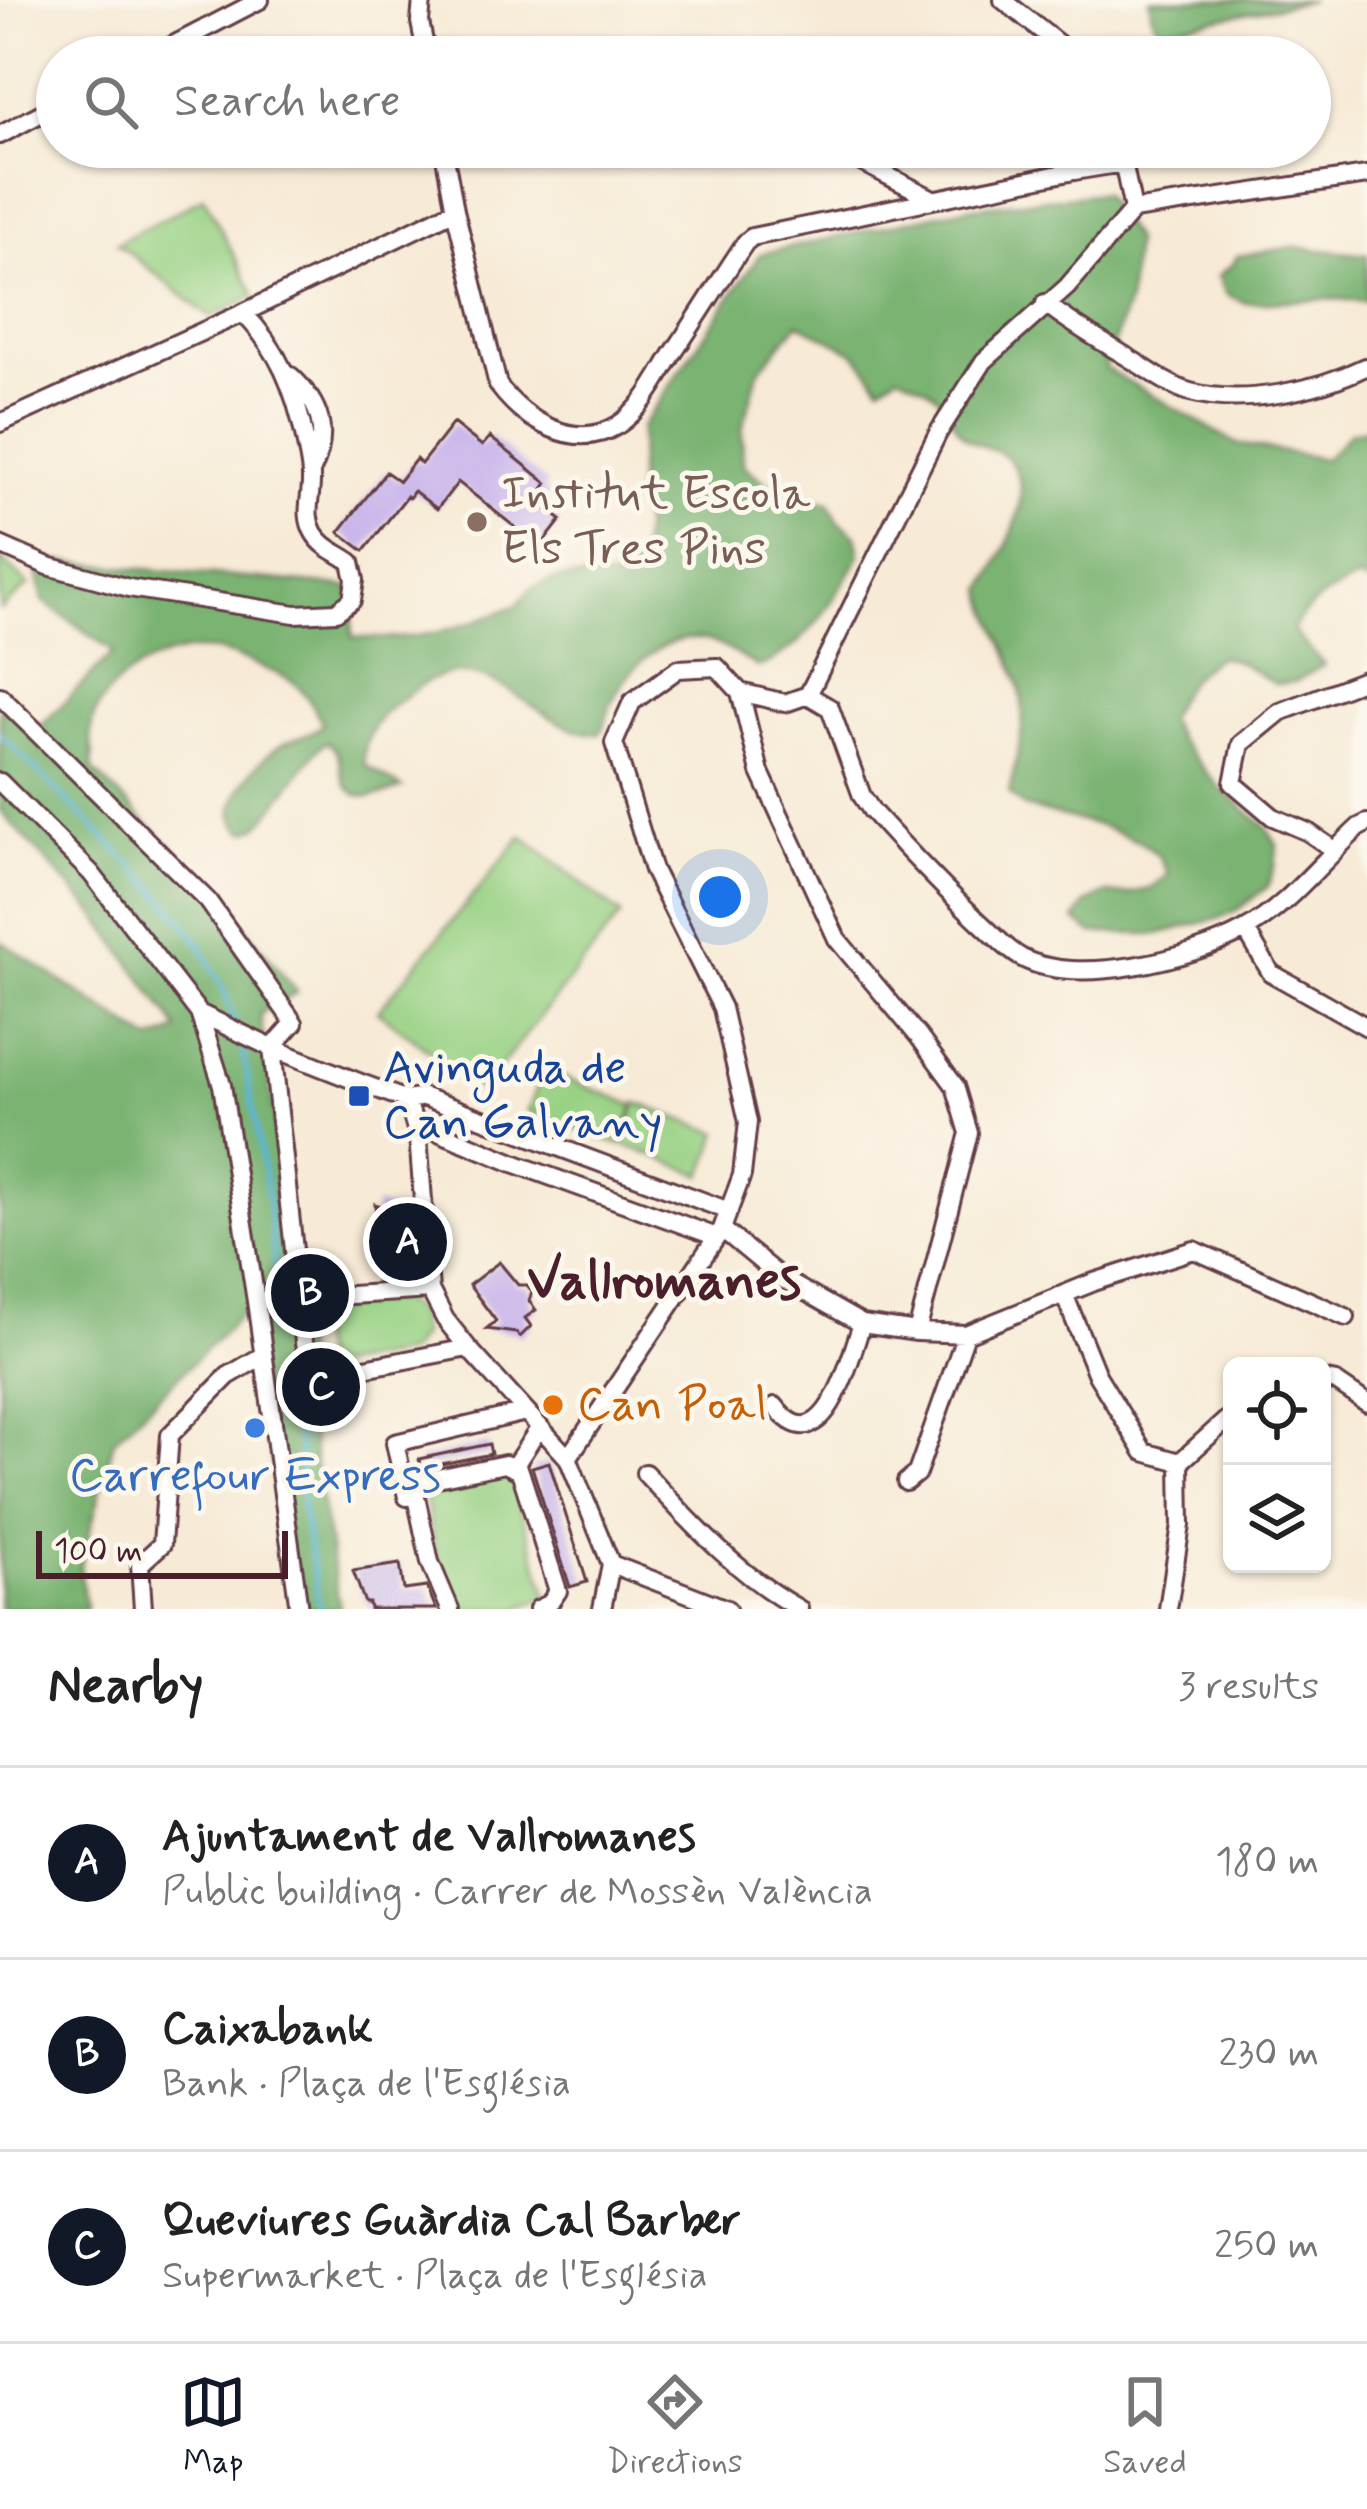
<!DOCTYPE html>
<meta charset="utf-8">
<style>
body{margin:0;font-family:Mynerve,sans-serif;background:#f6f6f6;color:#222}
.controls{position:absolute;right:36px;bottom:36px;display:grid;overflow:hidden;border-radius:18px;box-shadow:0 3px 9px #0004}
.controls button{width:108px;height:108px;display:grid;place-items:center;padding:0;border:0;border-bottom:3px solid #e0e0e0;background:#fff;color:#222;font:60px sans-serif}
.scale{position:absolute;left:36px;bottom:30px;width:252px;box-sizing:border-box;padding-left:12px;border:6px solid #4a1f2b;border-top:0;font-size:33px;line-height:42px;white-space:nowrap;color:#4a1f2b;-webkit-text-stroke:9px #fbf7ec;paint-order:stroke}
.you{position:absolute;left:720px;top:897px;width:42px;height:42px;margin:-30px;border:9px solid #fff;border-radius:50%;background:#1a73e8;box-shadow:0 0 0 18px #1a73e833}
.badge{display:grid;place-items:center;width:78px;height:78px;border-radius:50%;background:#111827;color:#fff;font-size:39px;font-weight:700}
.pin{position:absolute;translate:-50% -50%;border:6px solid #fff;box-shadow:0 3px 12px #0006}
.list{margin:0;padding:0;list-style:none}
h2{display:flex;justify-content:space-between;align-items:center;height:156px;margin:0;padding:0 48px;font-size:51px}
h2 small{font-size:39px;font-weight:400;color:#767676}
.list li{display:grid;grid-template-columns:78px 1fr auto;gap:36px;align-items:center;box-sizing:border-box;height:192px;padding:0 48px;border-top:3px solid #e0e0e0}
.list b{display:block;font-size:45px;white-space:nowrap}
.list p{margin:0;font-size:39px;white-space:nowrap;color:#767676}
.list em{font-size:39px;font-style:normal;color:#767676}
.icon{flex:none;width:66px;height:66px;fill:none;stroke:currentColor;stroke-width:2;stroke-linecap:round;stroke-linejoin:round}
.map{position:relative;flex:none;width:1367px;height:1609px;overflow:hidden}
.search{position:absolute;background:#fff;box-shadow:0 3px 9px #0004;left:36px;right:36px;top:36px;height:132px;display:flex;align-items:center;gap:30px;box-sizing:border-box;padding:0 42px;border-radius:66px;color:#767676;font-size:45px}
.sheet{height:732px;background:#fff}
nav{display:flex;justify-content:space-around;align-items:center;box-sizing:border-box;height:168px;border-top:3px solid #e0e0e0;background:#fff;font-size:33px;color:#767676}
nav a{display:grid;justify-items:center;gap:6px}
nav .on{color:#111827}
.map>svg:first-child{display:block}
</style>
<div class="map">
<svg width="1367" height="1609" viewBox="0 0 1367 1609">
<rect width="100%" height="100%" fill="#fbf7ec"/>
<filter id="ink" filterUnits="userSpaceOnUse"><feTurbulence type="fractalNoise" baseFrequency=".00833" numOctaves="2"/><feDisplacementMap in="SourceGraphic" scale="24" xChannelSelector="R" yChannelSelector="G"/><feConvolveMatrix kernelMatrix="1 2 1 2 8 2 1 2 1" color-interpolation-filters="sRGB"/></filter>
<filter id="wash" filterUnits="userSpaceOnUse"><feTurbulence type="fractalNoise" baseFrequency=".004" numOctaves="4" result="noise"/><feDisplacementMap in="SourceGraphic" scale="48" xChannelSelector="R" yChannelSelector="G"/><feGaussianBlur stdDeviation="2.7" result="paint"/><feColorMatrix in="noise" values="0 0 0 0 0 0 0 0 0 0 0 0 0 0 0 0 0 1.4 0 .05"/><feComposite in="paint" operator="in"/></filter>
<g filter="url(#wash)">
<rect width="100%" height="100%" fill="#f7ead6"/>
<!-- green -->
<path fill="#98d184" stroke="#717858" stroke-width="3" d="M204 197 255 296 210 317 117 243Z
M0 558 29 585 0 610Z
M522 836 621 915 481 1091 378 1011Z
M543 1070 634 1105 620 1145 528 1111Z
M637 1103 719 1133 703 1175 622 1144Z
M398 1299 418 1313 421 1335 408 1353 331 1367 321 1359 314 1315 322 1305Z
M499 1476 512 1482 547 1594 546 1597 518 1609H458L438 1561 424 1495 429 1490Z"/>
<!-- forest -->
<path fill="#7ab372" stroke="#62694e" stroke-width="3" d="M1150 0H1312L1158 30 1151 12Z
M1102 193 1134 240 1128 302 1105 368 1237 444 1325 459 1351 432 1367 429V583L1358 579C1329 592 1309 602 1292 630L1324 665 1295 682 1275 684 1239 662 1220 656C1194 671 1179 691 1168 719L1177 738 1218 786 1266 827 1277 845 1275 866 1267 887 1237 910 1217 919 1157 934 1092 933 1075 920 1086 903 1105 894H1128L1152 888 1168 874 1159 856 1142 843 1104 827 1024 807 1009 793C1016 759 1028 724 1020 689 1012 655 992 625 984 590 1001 556 1042 494 1007 458 997 448 977 447 965 437 951 425 947 402 932 391 922 384 908 379 898 374L881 386 855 353 798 323 758 372 742 430 743 465C772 490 791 497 829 503L838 521 856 535 860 555C835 598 806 650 758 667 740 657 719 641 699 639 660 636 628 669 612 701 606 713 608 724 599 734 537 732 495 648 428 681 415 688 402 699 390 708 374 720 361 746 365 765L402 788C381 796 352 807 343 777 337 761 343 753 327 742L318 748 265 819 257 827 246 832C210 813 257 761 279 746 293 737 311 736 323 724 315 711 308 695 297 685 288 677 276 673 264 668 246 660 222 649 202 650 160 650 112 676 95 714 86 734 95 749 92 769L215 890 297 992 260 1014 292 1249 315 1464 340 1609H294L253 1335 243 1313 114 1440 80 1569 86 1609H0V941L152 1041 179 1030 96 915 0 811V703L32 735 114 652 43 601 34 555 53 561 349 587 353 607 352 637C421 643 456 629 518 605 537 569 586 579 622 578L640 556 644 528 636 499 641 428 760 254 966 208Z
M1294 247 1367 255V301L1332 299 1245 303 1226 294 1218 276 1234 263 1237 256Z"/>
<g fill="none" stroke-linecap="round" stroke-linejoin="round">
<!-- stream -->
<path stroke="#5ab7d8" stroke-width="4.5" d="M0 734 151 884 184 922 201 946 225 993 235 1022
M241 1039 266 1185 278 1294
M280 1306 299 1445 303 1513 320 1609"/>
</g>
<g id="blocks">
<!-- building -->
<path fill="#c8b4eb" d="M453 423 482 446 490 437 547 483 543 489 549 494 541 505 561 520 540 547 458 482 437 509 414 491 409 498 407 496 364 551 339 532 386 472 399 481 416 459 421 464Z
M375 1204 412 1217 416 1275 413 1278 381 1280Z
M499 1262 518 1285H527L532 1292 529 1301 536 1310 525 1318 531 1326 520 1337 516 1333 486 1329 496 1321 469 1285Z
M489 1444 491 1454 421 1468 419 1459Z
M549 1462 587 1582 570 1587 532 1467Z
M400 1564 404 1590 427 1587 436 1609H370L369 1603H365L353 1571Z"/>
</g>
</g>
<g filter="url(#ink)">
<use href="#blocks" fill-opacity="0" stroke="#643d45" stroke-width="3"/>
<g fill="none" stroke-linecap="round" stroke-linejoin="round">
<defs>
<path id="minor" d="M422 0 420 22 427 57
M1003 0 1075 57
M150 57 260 0
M0 135 57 105
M443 147 455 210 498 385C524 420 574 452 618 425 644 408 658 377 674 352 698 316 721 279 745 243L752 237 1074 171 1123 163
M832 147 933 199
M1133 210 1367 175
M1045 303C1072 325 1103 342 1132 360 1150 371 1169 386 1190 392 1243 406 1316 391 1365 367
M291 376C321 404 330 433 312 470
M0 423 243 313 455 210
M0 545 48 566 129 588 295 614 336 612 352 600 355 580 351 562C337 552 323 548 314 533 303 513 312 498 311 477 311 465 307 451 305 439 295 390 279 349 243 313
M740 692 785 703 808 695 830 708 862 796 872 811C909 852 947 892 987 929 998 939 1009 951 1022 958 1076 987 1192 959 1243 931 1286 908 1323 860 1359 827L1367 823
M808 695 938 433 984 361 1067 287 1133 210 1120 147
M0 696 208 901 294 1023 272 1048 308 1379 468 1348 445 1319 430 1290 418 1136 407 1100
M0 782 91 873 199 1013 222 1085 256 1301 299 1609
M1334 850 1308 832 1273 817 1233 783 1241 744 1280 712 1367 679
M1246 930 1271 973 1367 1027
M199 1013 272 1048 361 1083 407 1100 424 1097 729 1211
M414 1122 516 1164 717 1237
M722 1229 781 1278 862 1324 917 1332 966 1334 1094 1282 1194 1250 1346 1317
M1064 1294 1097 1375 1144 1452 1180 1462 1232 1415
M256 1301 430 1290
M468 1348 568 1458 611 1564 727 1609
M1322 1379 1336 1382 1367 1403
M775 1406C824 1470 850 1356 862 1324
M568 1458 722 1229 742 1175 748 1122 722 1008 653 870 614 743 632 702 678 669 717 667 740 692 760 772 837 939 919 1037 955 1086 969 1133 917 1332
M513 1468 540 1427
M645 1473C693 1525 737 1574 799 1609
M906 1482 917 1473 966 1334
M407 1497 395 1443 526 1412
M143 1609 140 1564 162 1544 170 1435 228 1376 262 1356
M450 1609 430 1562 413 1483 505 1464 520 1471 558 1591 549 1604 538 1609
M602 1609 611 1564
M1168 1609 1181 1525 1180 1462"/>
</defs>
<!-- minor casing -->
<use href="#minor" stroke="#643d45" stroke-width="22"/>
<!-- minor -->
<use href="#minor" stroke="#fff" stroke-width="16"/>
</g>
</g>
<!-- markers -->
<circle fill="#8d6e63" stroke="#fbf7ec" stroke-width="4.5" cx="477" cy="522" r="12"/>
<rect fill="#1a4fb4" stroke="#fbf7ec" stroke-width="4.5" x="347" y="1084" width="24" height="24" rx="6"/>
<circle fill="#e8710a" stroke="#fbf7ec" stroke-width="4.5" cx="553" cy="1405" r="12"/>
<circle fill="#3f7fe0" stroke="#fbf7ec" stroke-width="4.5" cx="255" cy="1428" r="12"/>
<g text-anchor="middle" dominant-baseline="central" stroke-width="10" stroke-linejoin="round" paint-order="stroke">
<!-- education labels -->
<g font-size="48" fill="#785e54" stroke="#fbf7ec" text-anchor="start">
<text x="501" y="494">Institut Escola<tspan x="501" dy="55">Els Tres Pins</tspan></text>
</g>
<!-- transit labels -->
<g font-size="48" fill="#164399" stroke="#fbf7ec" text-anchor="start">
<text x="383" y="1068">Avinguda de<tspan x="383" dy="55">Can Galvany</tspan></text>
</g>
<!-- food labels -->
<g font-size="48" fill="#c56008" stroke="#fbf7ec" text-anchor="start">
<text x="577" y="1405">Can Poal</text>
</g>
<!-- shop labels -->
<g font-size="48" fill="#366cbe" stroke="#fbf7ec">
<text x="255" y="1476">Carrefour Express</text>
</g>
<!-- quarter labels -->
<g font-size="54" font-weight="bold" fill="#4a1f2b" stroke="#fbf7ec">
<text x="664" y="1282">Vallromanes</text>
</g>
</g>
</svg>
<div class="controls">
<button><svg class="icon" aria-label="locate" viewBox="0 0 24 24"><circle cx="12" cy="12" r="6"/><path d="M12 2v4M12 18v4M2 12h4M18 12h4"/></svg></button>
<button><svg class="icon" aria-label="layers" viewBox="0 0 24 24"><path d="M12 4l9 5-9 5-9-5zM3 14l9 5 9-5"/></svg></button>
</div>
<div class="scale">100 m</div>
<div class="you"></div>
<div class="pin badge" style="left:408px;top:1242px">A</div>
<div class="pin badge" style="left:310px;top:1293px">B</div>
<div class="pin badge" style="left:321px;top:1387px">C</div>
<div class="search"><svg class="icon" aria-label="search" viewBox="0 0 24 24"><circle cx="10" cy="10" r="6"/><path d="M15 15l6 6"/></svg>Search here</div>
</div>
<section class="sheet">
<h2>Nearby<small>3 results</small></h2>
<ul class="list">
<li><span class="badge">A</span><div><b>Ajuntament de Vallromanes</b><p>Public building · Carrer de Mossèn València</p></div><em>180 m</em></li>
<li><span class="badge">B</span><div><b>Caixabank</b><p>Bank · Plaça de l'Església</p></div><em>230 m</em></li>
<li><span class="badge">C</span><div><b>Queviures Guàrdia Cal Barber</b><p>Supermarket · Plaça de l'Església</p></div><em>250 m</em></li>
</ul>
</section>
<nav>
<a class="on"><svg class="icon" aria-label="map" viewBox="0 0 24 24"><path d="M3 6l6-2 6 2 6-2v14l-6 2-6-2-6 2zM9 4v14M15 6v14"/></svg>Map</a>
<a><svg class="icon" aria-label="directions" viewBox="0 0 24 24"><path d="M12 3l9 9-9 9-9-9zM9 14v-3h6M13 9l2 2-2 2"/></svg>Directions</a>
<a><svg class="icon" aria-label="saved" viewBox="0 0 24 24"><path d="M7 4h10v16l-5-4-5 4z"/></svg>Saved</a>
</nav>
